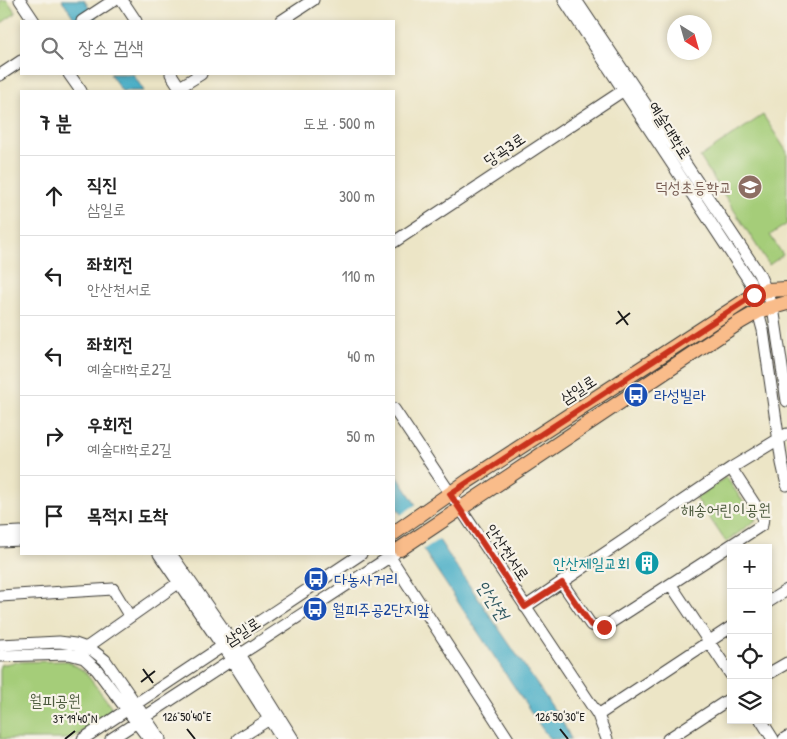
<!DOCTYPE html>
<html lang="ko">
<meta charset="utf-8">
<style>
body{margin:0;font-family:"Patrick Hand","Poor Story",sans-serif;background:#f6f6f6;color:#222}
.controls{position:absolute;right:15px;bottom:15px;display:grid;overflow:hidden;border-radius:0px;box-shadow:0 2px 8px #0003}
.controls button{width:45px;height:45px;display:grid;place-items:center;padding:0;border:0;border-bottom:1px solid #e0e0e0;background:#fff;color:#222;font:25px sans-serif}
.compass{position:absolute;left:667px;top:15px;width:45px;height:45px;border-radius:50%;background:#fff;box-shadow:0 2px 8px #0003;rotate:143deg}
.stop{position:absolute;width:15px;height:15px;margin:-11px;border:4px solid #c8321e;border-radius:50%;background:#fff}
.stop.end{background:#c8321e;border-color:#fff;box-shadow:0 1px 5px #0008}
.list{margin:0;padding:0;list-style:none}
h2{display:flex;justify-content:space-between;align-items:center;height:65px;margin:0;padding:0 20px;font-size:21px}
h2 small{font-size:16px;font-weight:400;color:#767676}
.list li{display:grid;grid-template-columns:32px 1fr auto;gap:15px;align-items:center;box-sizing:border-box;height:80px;padding:0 20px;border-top:1px solid #e0e0e0}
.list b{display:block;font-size:19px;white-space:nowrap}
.list p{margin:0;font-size:16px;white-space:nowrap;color:#767676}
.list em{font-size:16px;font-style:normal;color:#767676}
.icon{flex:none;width:28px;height:28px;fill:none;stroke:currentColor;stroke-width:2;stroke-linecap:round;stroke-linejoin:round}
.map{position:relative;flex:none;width:787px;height:739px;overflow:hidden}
.search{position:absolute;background:#fff;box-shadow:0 2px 8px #0003;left:20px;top:20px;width:375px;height:55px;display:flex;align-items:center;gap:12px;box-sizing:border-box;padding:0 18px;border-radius:0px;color:#767676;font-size:19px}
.panel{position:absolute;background:#fff;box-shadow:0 2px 8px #0003;left:20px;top:90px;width:375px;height:465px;border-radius:0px}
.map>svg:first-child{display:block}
</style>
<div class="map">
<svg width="787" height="739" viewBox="0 0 787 739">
<rect width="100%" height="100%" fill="#f7f3e8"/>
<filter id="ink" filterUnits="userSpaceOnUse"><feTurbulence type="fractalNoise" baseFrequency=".02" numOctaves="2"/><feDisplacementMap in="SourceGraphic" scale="10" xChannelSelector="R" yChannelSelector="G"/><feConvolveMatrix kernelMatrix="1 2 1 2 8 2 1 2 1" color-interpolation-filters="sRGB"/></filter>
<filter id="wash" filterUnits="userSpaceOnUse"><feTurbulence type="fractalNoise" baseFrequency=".0096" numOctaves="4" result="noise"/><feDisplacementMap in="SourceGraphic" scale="20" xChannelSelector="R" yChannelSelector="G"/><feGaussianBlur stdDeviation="1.12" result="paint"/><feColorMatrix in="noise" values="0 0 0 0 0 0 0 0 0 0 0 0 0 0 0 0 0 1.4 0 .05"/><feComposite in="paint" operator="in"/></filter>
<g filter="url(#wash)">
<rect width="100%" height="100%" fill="#ece5c6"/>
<!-- green -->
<path fill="#a5cd79" stroke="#60744a" d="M0 0H7L16 13 0 24Z
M763 115 787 152V224L770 235 783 255 769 265 700 157Z
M726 477 756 520 726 542 696 498Z
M67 661 84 671 111 706 110 712 72 739H0V665L16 662Z"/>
<!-- water -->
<path fill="#48afc7" stroke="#326672" d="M62 0H84L98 21H76Z
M110 74H133L144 91H122Z
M394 471 454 563 562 721 571 739H551L543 730 428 557 394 503Z"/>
<!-- pier -->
<path fill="#ece5c6" d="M418 503 441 538 421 551 399 516Z"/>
</g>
<g filter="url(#ink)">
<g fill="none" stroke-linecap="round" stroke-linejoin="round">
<defs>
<path id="minor" d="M20 0 34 21
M122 0 136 21
M564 0 750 282 763 330 782 463 787 485
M576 0 759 274 773 307 787 401
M82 21 114 0
M281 21 313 0
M69 74 81 91
M171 74 182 91
M0 75 21 61
M180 87 201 74
M394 242 630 86
M394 409 598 715 607 739
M0 533 21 532
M0 541 21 540
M159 554 231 659 282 739
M171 554 231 640 293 739
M388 554 508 739
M562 583 591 625 604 627 762 525 763 517 731 468
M671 585 731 675
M0 596 113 589 130 617
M768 602 787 590
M525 607 731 468 787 434
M0 645 59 642 75 644 92 650 105 660 160 739
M83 650 184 579
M0 656 69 654 84 658 97 670 149 739
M768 674 787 663
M598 715 731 627
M761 720 773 739
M83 739 361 554
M111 739 394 554
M238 739 274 716
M668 739 731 698
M784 739 787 737"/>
<path id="major" d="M394 533 468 481 754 295 767 290 787 289
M400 549 740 322 759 311 787 303"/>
</defs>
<!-- minor casing -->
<use href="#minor" stroke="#3b3a36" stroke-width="13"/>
<!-- major casing -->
<use href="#major" stroke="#3b3a36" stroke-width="16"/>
<!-- minor -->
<use href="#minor" stroke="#fff" stroke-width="11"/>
<!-- major -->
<use href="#major" stroke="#f9bc8a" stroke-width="14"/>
</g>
</g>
<g fill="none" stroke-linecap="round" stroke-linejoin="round" filter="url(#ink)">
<!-- route -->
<path stroke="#c8321e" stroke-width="6" d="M604 627 591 625 562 583 525 607 450 494 754 295"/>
</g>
<!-- ticks -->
<path fill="none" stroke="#1c1c1c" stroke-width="2" d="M618 311 628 325M616 324 630 313M143 669 153 683M141 682 155 671M187 729 195 739M560 729 568 739M65 739 75 731"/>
<!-- icons -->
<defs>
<symbol id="school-disc" viewBox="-11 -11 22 22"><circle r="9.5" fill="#8d6e63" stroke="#f7f3e8"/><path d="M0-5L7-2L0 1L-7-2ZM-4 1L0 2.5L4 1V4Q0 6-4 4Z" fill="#fff"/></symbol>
<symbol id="bus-disc" viewBox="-11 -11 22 22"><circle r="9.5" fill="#1a4fb4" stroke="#f7f3e8"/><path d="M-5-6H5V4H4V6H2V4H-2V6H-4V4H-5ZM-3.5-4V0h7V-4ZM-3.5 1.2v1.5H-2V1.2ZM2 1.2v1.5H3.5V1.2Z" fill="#fff"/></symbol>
<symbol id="building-disc" viewBox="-11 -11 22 22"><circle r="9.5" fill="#0f9aa8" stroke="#f7f3e8"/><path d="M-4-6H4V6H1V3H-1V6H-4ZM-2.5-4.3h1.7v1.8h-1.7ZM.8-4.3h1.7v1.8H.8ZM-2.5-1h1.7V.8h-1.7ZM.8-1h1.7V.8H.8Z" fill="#fff"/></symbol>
</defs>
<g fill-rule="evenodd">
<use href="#school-disc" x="736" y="173" width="28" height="28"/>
<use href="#bus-disc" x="622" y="381" width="28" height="28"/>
<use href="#building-disc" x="633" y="549" width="28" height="28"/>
<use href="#bus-disc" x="302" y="565" width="28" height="28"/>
<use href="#bus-disc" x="301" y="595" width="28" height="28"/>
</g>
<g text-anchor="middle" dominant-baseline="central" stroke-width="4.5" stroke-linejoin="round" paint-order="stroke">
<!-- street labels -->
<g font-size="16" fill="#1c1c1c" stroke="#f7f3e8">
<text transform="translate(670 130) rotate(57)">예술대학로</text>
<text transform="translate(504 149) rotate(-34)">당곡3로</text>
<text transform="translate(578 389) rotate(-33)">삼일로</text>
<text transform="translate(508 552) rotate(56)">안산천서로</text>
<text transform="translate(242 631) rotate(-33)">삼일로</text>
</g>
<!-- education labels -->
<g font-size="16" fill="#785e54" stroke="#f7f3e8" text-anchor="end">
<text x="732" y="187">덕성초등학교</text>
</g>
<!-- transit labels -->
<g font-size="16" fill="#164399" stroke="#f7f3e8" text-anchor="start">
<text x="654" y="395">라성빌라</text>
<text x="334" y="579">다농사거리</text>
<text x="332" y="609">월피주공2단지앞</text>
</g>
<!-- park labels -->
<g font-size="16" fill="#4c5a3d" stroke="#f7f3e8">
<text x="726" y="509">해송어린이공원</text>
<text x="55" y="700">월피공원</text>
</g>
<!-- culture labels -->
<g font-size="16" fill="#0d838f" stroke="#f7f3e8" text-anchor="end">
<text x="630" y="563">안산제일교회</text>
</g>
<!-- water labels -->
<g font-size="18" font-style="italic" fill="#2e5760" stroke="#f7f3e8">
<text transform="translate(493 600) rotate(57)">안산천</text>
</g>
</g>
<g font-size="12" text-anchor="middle" fill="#1c1c1c" stroke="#f7f3e8" stroke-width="4.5" stroke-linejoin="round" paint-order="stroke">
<text x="187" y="721">126°50'40"E</text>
<text x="560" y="721">126°50'30"E</text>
<text x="75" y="723">37°19'40"N</text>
</g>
</svg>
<div class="controls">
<button>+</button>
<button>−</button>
<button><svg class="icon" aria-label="locate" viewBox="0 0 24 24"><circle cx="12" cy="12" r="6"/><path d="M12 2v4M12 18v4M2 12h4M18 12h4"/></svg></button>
<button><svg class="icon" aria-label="layers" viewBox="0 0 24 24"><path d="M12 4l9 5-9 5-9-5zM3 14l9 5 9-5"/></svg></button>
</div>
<svg class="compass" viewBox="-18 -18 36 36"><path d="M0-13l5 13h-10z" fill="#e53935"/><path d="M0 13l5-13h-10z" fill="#767676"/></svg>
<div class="stop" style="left:754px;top:295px"></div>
<div class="stop end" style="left:604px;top:627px"></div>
<div class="search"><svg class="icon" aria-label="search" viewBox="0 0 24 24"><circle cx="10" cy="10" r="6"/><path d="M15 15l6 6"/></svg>장소 검색</div>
<section class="panel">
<h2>7 분<small>도보 · 500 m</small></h2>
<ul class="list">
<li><svg class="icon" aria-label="ahead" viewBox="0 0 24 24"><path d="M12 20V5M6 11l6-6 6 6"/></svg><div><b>직진</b><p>삼일로</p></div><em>300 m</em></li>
<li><svg class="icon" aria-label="left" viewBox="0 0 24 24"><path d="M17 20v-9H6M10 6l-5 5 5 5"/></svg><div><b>좌회전</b><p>안산천서로</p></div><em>110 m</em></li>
<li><svg class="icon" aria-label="left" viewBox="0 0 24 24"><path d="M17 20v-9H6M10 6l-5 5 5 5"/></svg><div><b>좌회전</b><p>예술대학로2길</p></div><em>40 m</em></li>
<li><svg class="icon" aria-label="right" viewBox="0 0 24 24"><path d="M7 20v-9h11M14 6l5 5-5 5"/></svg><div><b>우회전</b><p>예술대학로2길</p></div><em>50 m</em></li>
<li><svg class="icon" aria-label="arrive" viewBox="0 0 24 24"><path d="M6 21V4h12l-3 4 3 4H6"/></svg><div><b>목적지 도착</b></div></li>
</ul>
</section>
</div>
